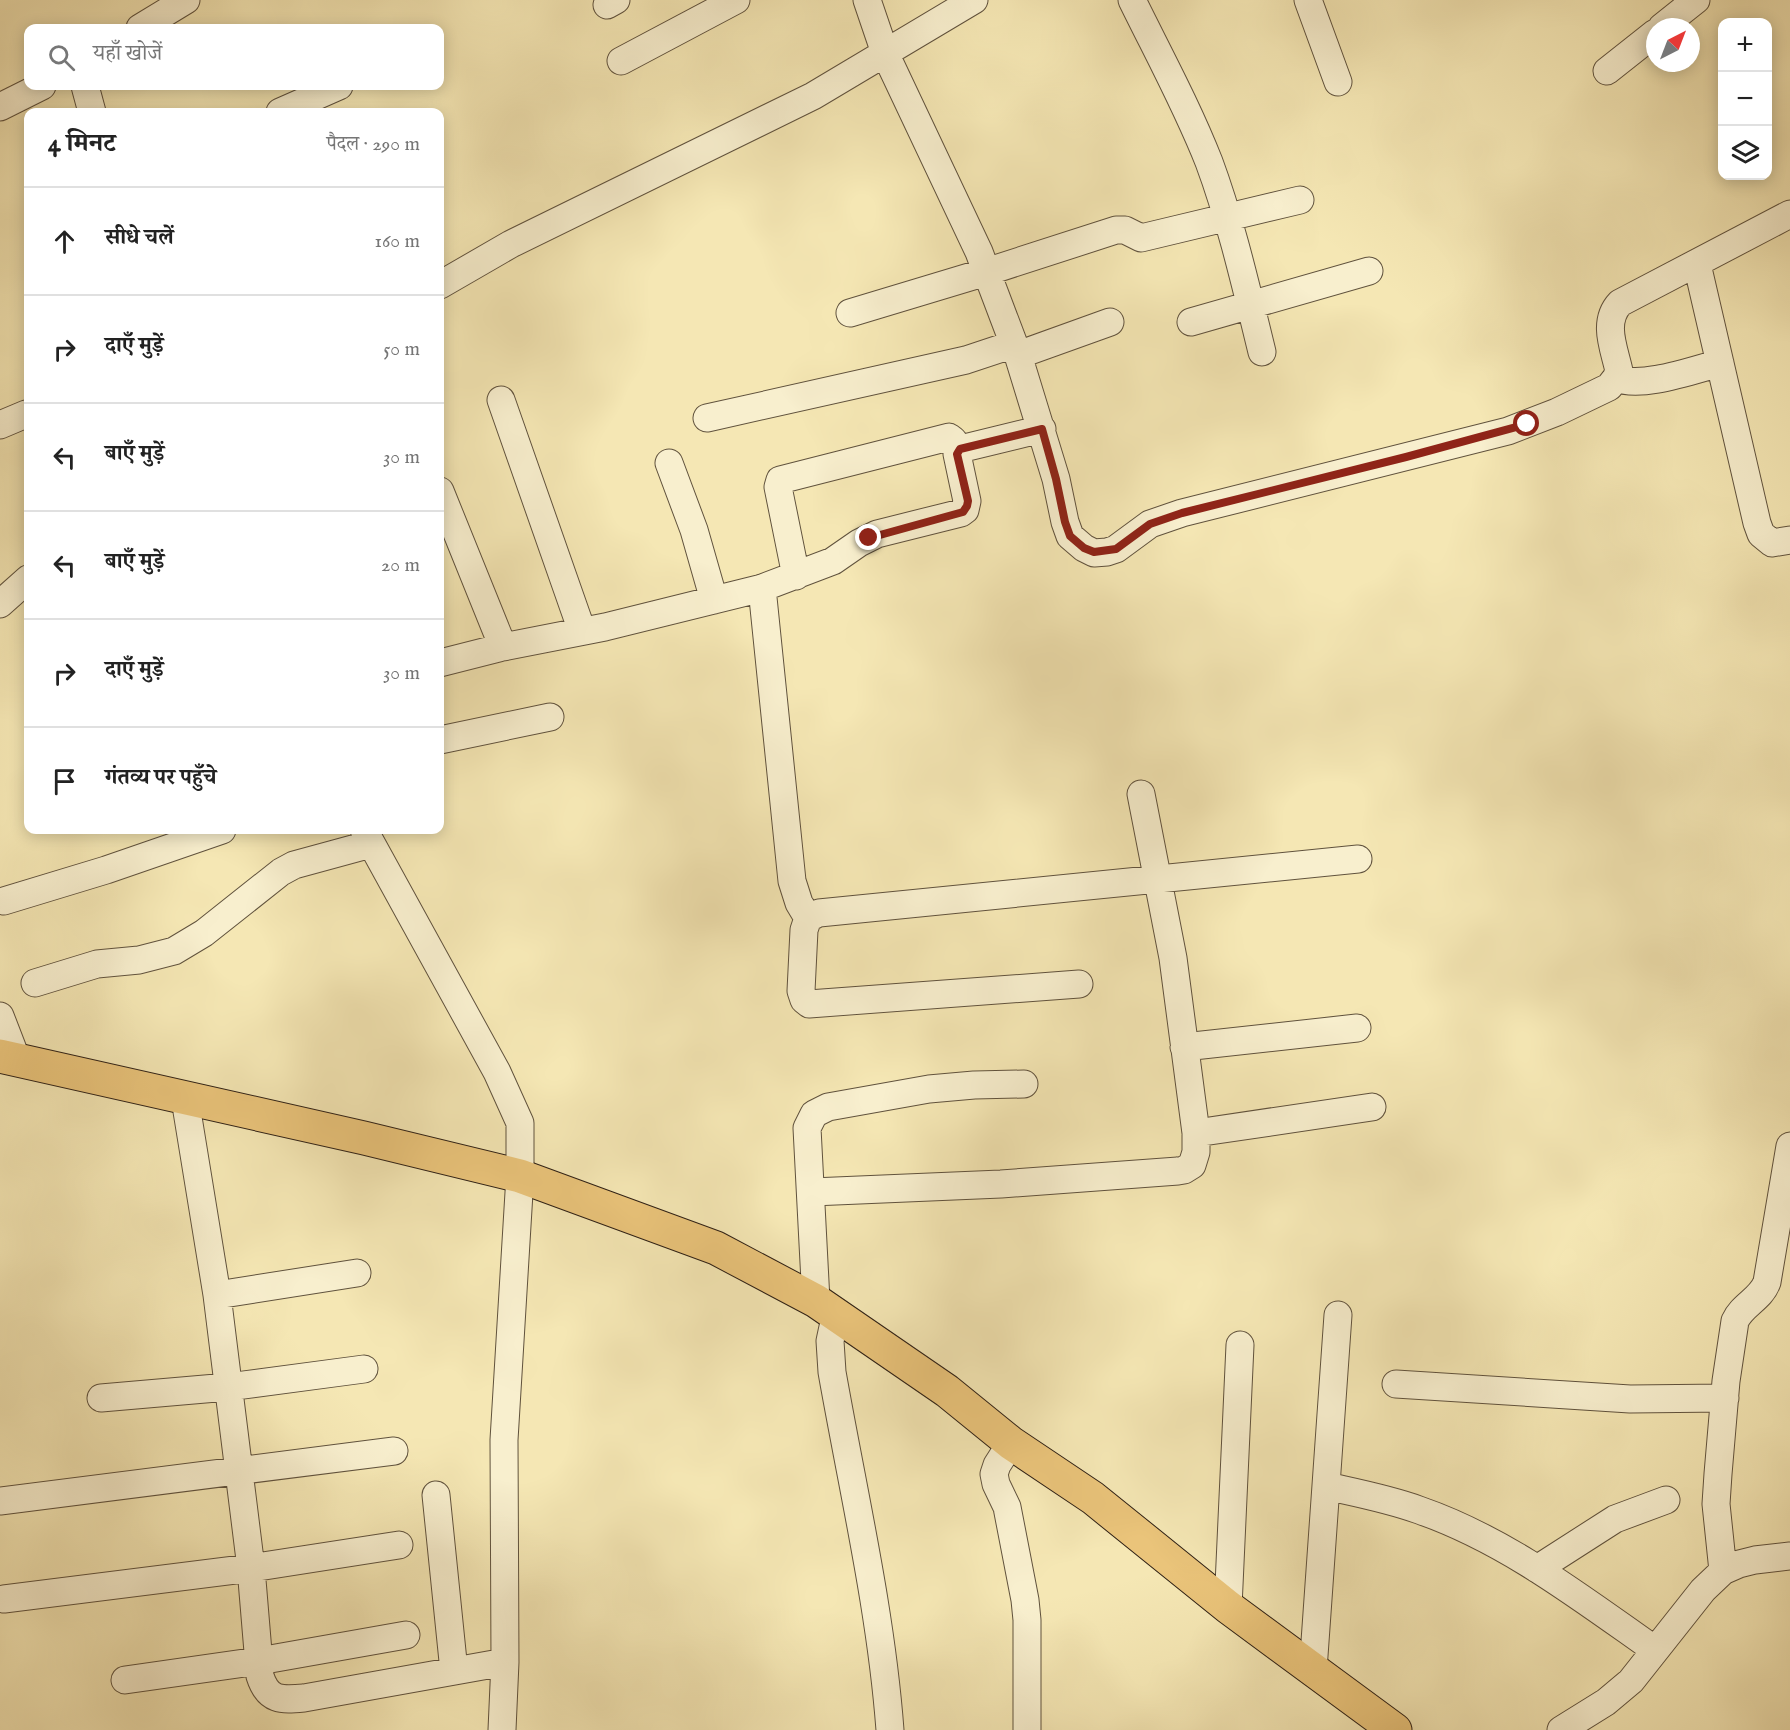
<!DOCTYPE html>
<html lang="hi">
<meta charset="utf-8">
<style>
body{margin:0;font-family:"IM FELL English","Noto Serif Devanagari",serif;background:#f6f6f6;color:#222}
.controls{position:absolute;right:18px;top:18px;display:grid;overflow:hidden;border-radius:12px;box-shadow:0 3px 15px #0003}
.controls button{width:54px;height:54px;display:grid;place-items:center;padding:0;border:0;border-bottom:2px solid #e0e0e0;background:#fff;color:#222;font:30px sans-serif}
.compass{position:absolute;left:1646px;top:18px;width:54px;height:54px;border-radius:50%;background:#fff;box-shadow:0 3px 15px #0003;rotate:42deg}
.stop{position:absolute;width:18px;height:18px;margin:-14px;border:4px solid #8f2418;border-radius:50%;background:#fff}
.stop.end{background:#8f2418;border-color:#fff;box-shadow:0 2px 6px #0008}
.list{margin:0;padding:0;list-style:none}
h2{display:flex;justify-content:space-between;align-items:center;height:78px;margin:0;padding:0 24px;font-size:26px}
h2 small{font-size:20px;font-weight:400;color:#767676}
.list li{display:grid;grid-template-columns:39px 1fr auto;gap:18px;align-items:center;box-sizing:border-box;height:108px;padding:0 24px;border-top:2px solid #e0e0e0}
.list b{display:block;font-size:22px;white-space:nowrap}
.list em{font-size:20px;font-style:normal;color:#767676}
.icon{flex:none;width:33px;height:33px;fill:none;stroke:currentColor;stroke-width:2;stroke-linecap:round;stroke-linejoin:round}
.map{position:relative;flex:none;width:1790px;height:1730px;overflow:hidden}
.search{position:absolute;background:#fff;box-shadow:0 3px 15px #0003;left:24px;top:24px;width:420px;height:66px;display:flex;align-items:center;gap:15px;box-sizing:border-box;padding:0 21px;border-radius:12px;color:#767676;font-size:22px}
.panel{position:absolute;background:#fff;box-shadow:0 3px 15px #0003;left:24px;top:108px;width:420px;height:726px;border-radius:12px}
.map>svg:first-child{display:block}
</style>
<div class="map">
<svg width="1790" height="1730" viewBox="0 0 1790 1730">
<rect width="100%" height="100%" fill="#f5e7b4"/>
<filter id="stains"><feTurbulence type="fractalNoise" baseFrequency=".00333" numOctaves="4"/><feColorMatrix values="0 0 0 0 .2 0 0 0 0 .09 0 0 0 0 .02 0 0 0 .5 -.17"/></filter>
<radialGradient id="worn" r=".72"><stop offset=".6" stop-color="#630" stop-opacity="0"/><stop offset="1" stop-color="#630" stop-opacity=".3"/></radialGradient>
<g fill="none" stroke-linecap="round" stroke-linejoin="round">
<defs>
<path id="minor" d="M867 0 885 53 979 252 1018 355 1056 479 1065 522 1070 536 1084 548 1094 553 1107 552 1116 549 1150 524 1182 513 1508 431 1557 412 1609 387 1616 378 1619 371C1614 348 1602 322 1620 303L1790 214
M1132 0C1158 53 1187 106 1209 162 1231 221 1247 291 1262 352
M1308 0 1338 82
M607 5 616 0
M1662 27 1696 0
M140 28 186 0
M621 61 736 0
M1607 71 1655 33
M85 86 92 112
M0 107 42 86
M280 112 339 86
M1697 264 1757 523 1761 534 1772 543 1790 540
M440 285 511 244 813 96 974 0
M850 313 986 272 1116 230H1125L1141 238 1300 200
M1191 322 1369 271
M1018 355 1110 322
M1616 378C1641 389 1693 370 1720 363
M501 400 582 631
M707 418 966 360 1014 344
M0 425 26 414
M669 463 694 530 714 600
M440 491 503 647
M796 576 778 487 780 480 949 437 953 440 959 450
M762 588 792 881 799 903 808 918
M0 604 28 579
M440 663 503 647 605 627 762 588 833 561 859 543 877 534 961 513 965 510 967 501 957 454 960 449 1042 429
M440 740 550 717
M364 830 497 1072 520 1123V1176L504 1440 505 1662 502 1730
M4 901 106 870 222 830
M35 983 97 964 139 960 174 951 204 933 281 872 294 865 371 844
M1079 984 809 1004 804 1000 801 991 804 930 808 918 819 913 1358 859
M0 1016 17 1060
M1184 1047 1357 1028
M185 1099 217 1295 251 1568 260 1676C268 1701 281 1700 304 1698L505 1662
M1196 1133 1372 1107
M812 1192 1001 1184 1178 1171 1184 1170 1192 1165 1196 1152V1133L1173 958 1141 794
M217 1295 357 1273
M816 1301 807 1128 814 1114 828 1107 929 1089 974 1085 1024 1084
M836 1313 830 1341 832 1372C853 1491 881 1610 890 1730
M1396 1384 1630 1399 1725 1398
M101 1398 228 1387 364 1369
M1011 1443 997 1465 994 1474 996 1484 1007 1507 1025 1600 1027 1620V1730
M1326 1486C1357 1493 1389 1499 1419 1510 1506 1540 1581 1598 1655 1650
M436 1495 454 1671
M0 1501 394 1451
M1537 1569 1615 1519 1666 1500
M1723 1571 1716 1504 1718 1474 1726 1381 1735 1321C1742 1305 1761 1299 1767 1282L1790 1146
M4 1599 251 1568 399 1545
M1228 1607 1240 1345
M1313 1670 1338 1315
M125 1680 259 1661 406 1635
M1561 1730 1606 1702 1631 1681 1703 1590 1723 1571 1739 1564 1755 1560 1790 1556"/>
<path id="major" d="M0 1056 364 1138 520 1176 716 1248 816 1301 947 1391 1011 1443 1093 1498 1228 1607 1395 1730"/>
</defs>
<!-- minor casing -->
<use href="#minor" stroke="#60523d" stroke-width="29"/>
<!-- major casing -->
<use href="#major" stroke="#2e2015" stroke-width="35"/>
<!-- minor -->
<use href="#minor" stroke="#f8efce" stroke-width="27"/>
<!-- major -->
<use href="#major" stroke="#eac47a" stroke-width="33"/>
</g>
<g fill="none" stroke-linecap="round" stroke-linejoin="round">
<!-- route -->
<path stroke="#8f2418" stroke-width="8" d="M869 538 963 512 967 506 968 501 957 454 960 449 1042 429 1056 479 1065 522 1070 536 1084 548 1094 552 1116 549 1150 524 1182 513 1406 457 1527 424"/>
</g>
<rect width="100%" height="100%" filter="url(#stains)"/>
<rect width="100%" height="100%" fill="url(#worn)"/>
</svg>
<div class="controls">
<button>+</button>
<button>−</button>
<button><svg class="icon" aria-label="layers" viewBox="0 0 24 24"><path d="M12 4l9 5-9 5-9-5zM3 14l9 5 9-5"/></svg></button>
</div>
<svg class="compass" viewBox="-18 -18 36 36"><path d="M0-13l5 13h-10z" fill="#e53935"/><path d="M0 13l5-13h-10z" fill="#767676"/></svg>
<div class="stop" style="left:1527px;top:424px"></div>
<div class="stop end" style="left:869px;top:538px"></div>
<div class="search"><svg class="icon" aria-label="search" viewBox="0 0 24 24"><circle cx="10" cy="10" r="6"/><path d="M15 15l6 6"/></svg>यहाँ खोजें</div>
<section class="panel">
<h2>4 मिनट<small>पैदल · 290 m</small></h2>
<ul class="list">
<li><svg class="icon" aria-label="ahead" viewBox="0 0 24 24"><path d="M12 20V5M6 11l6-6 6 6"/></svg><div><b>सीधे चलें</b></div><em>160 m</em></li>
<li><svg class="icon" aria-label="right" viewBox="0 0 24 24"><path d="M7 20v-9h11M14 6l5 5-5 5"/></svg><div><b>दाएँ मुड़ें</b></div><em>50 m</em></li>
<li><svg class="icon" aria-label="left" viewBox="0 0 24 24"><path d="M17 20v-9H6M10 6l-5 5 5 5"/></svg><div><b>बाएँ मुड़ें</b></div><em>30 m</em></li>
<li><svg class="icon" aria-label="left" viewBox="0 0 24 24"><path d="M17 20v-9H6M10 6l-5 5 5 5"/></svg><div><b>बाएँ मुड़ें</b></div><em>20 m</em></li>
<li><svg class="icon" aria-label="right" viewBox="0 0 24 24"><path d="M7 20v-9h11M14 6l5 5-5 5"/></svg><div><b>दाएँ मुड़ें</b></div><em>30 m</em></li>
<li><svg class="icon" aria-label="arrive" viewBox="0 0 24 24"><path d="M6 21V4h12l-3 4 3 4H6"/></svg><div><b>गंतव्य पर पहुँचे</b></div></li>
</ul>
</section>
</div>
